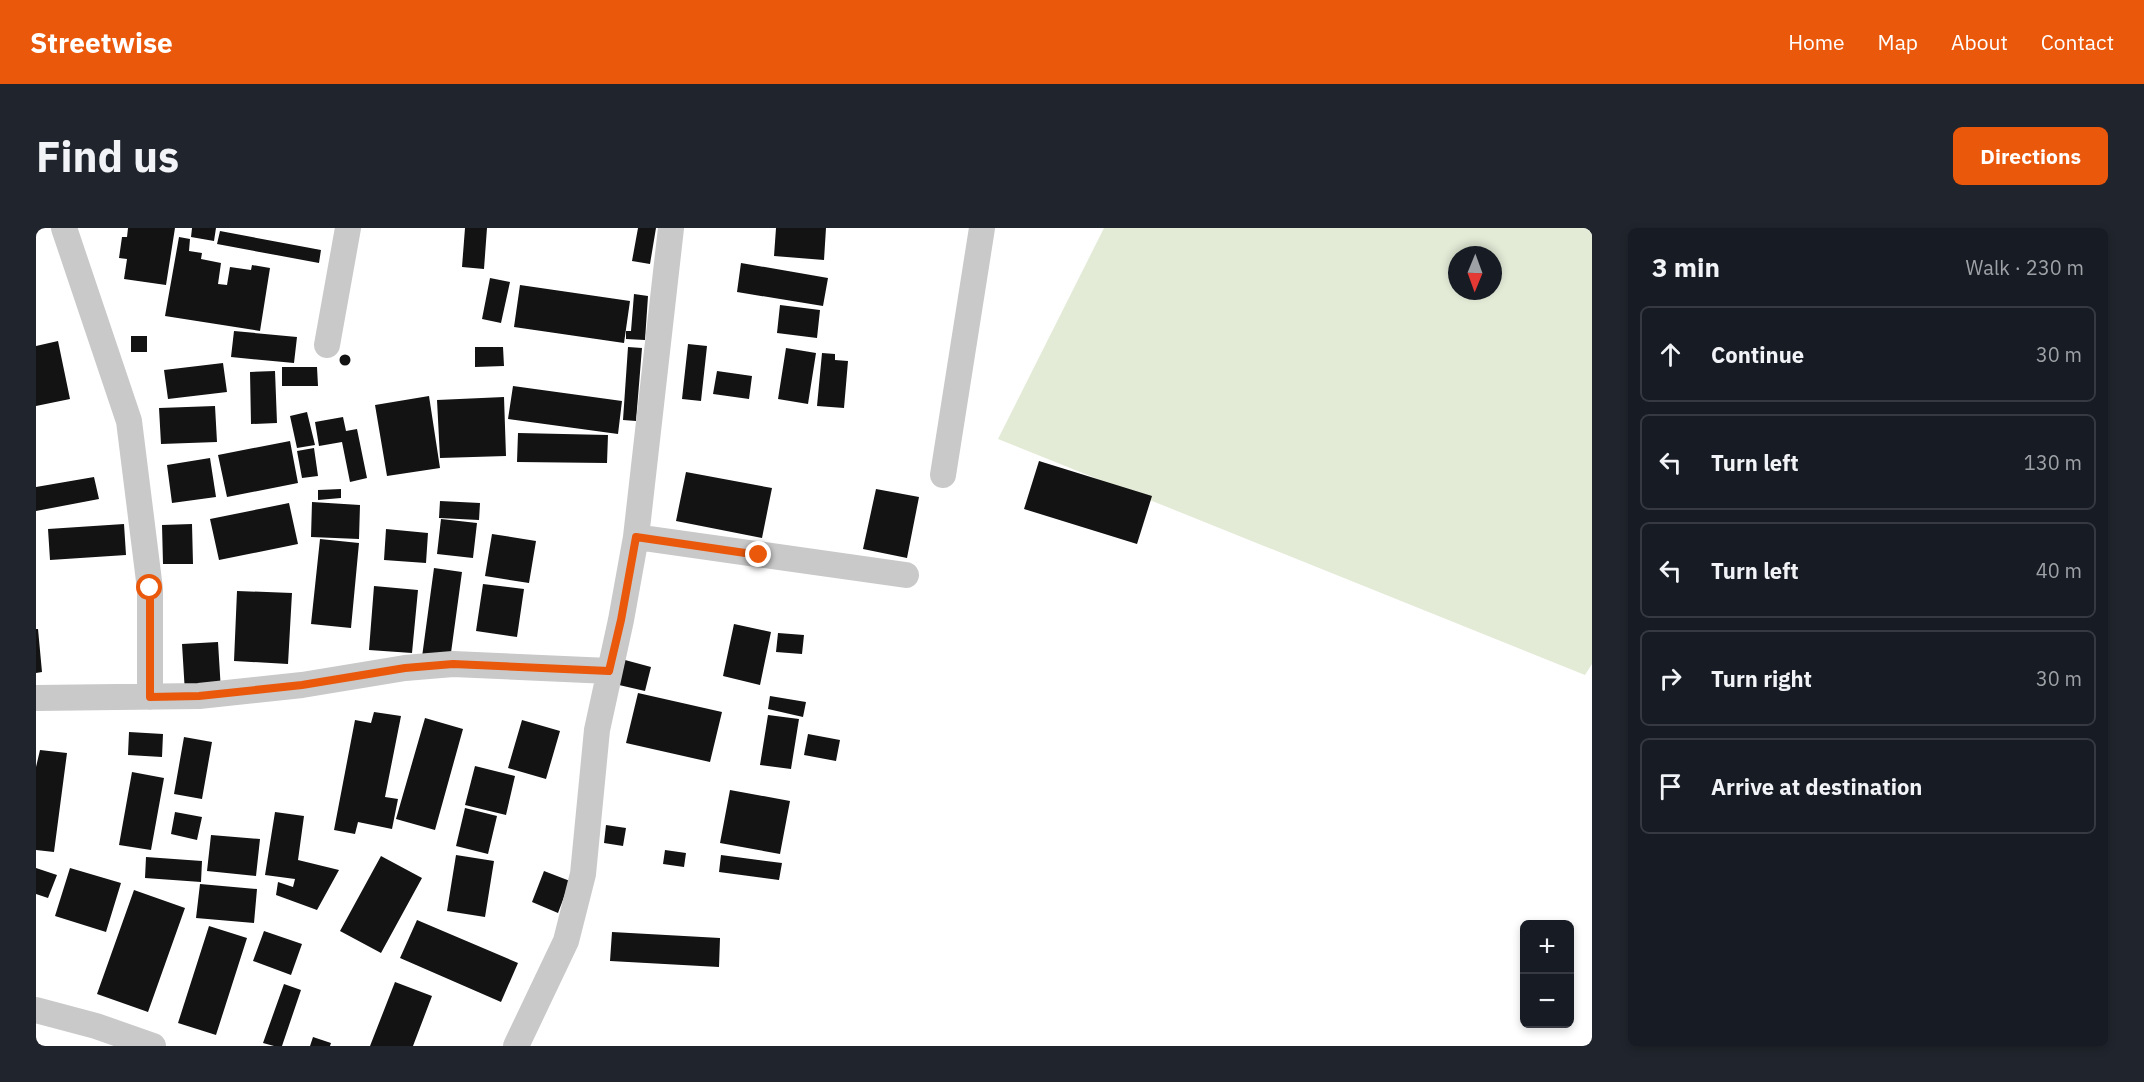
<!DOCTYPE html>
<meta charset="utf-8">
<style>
body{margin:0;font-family:"IBM Plex Sans",sans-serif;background:#20242c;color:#f1f3f6}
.controls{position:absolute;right:18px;bottom:18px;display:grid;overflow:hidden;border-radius:9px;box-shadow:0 3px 9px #0003}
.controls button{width:54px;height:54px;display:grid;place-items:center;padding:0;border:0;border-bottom:2px solid #363941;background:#171b24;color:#f1f3f6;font:30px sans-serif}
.compass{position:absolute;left:1412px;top:18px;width:54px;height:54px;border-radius:50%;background:#171b24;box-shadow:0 3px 9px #0003;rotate:181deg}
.stop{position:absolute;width:18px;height:18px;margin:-14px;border:4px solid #ea580c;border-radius:50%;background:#fff}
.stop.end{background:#ea580c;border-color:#fff;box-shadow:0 2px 6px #0008}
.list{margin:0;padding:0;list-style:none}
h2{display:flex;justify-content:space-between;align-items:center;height:78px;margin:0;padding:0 24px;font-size:26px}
h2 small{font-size:20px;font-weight:400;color:#9ea1a6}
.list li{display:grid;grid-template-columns:39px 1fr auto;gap:18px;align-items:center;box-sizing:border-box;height:96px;margin:0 12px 12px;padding:0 12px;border:2px solid #363941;border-radius:9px}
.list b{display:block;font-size:22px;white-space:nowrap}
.list em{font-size:20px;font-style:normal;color:#9ea1a6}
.icon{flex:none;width:33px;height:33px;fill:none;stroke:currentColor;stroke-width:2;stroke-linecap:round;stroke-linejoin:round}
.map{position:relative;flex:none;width:1556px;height:818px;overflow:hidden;border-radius:9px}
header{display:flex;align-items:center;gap:36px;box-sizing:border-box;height:84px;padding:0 30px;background:#ea580c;color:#fff}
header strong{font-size:28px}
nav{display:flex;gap:33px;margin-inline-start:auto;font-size:21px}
.intro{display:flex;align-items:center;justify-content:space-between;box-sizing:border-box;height:144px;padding:0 36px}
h1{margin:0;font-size:42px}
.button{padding:15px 27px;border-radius:9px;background:#ea580c;color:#fff;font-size:21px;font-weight:700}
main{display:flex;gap:36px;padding:0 36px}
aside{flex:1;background:#171b24;border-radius:9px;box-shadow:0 3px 9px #0003}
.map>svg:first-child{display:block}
</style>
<header>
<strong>Streetwise</strong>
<nav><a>Home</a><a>Map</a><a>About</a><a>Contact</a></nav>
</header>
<div class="intro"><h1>Find us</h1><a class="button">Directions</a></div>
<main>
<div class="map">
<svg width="1556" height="818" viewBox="0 0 1556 818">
<rect width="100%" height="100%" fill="#fff"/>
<!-- green -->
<path fill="#e3ebd7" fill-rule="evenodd" d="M1068 0H1556V436L1549 447 962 211ZM1421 27H1457V63H1421Z"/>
<!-- building -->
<path fill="#131313" d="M92 0H139L130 57 88 51 91 31 83 30 86 9H91Z
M156 0H180L178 13 155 9Z
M429 0H451L448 41 426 39Z
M602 0H620L614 36 596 33Z
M740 0H790L788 32 738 28Z
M184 3 285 22 283 35 181 16Z
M143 9 154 11 153 23 166 25 165 31 185 35 182 56 191 57 194 39 215 42 216 37 234 40 224 103 129 88Z
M705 35 792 50 787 78 701 64Z
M454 50 474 54 465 95 446 91Z
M484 57 594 73 588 115 478 99Z
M598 66 612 68 609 112 590 111V103H595Z
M744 77 784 82 781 110 741 105Z
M198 103 261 109 258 135 195 129Z
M95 108H111V124H95Z
M22 113 34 171 0 178V118Z
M652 116 671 118 665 173 646 171Z
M439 119H467L468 138 439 139Z
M592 119 606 120 600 193 587 192Z
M750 120 780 125 772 176 742 171Z
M786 125 799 126V132L812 133 808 180 781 178Z
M303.5 132a5.5 5.5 0 1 1 11 0a5.5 5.5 0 1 1-11 0Z
M187 135 191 164 132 171 128 142Z
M246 139H281L282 158H246Z
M239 143 241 195 215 196 214 144Z
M681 143 716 148 713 171 677 166Z
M477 158 586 173 582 206 472 191Z
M393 168 404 240 351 248 339 177Z
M468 169 470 228 404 230 401 172Z
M179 178 181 214 125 216 123 180Z
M271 184 279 217 261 220 254 188Z
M307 189 310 203 321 201 331 250 314 254 306 214 283 218 279 194Z
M482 205 572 207 571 235 481 234Z
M254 213 262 255 191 269 182 227Z
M278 220 282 248 266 250 261 223Z
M174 230 180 269 136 275 131 237Z
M1003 233 1116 268 1101 316 988 281Z
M650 244 736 260 726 310 640 293Z
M58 249 63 271 0 283V259Z
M305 261V270L282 272V262Z
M840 261 883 269 871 330 827 321Z
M404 273 444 275 443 292 403 290Z
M276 274 324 277 323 311 275 309Z
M253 275 262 316 183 332 174 291Z
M405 291 441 295 437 330 401 326Z
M88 296 90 327 14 332 12 301Z
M156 296 157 336H127L126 297Z
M350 301 392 305 390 335 348 332Z
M456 306 500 313 493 355 449 348Z
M284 311 323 315 315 400 275 396Z
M398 340 426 344 414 432 386 429Z
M447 356 488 361 481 409 440 403Z
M338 358 382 362 376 425 333 422Z
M201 363 256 365 252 436 198 433Z
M698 396 735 404 724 457 687 448Z
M0 401H2L6 444 0 445Z
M742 405 768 407 766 426 740 424Z
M182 414 185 463 149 465 146 416Z
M589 432 615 439 609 463 583 457Z
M602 465 686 484 674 534 590 515Z
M734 468 770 474 767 489 732 481Z
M338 484 365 488 349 569 362 571 356 601 322 594 319 606 298 602 319 492 335 495Z
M732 487 763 491 755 541 724 537Z
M389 490 427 501 399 602 360 591Z
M486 492 524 503 510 551 472 540Z
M93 504 127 506 126 529 92 527Z
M772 506 804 512 800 533 768 527Z
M148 509 176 514 166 571 138 566Z
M4 522 31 525 18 624 0 622V539Z
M439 538 479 548 470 587 429 577Z
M96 544 128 550 115 622 83 617Z
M694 562 754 573 744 626 684 615Z
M429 580 461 588 452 626 420 618Z
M139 584 166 589 161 612 135 606Z
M239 584 268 588 262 632 303 642 281 682 240 667 242 654 257 659 259 651 229 647Z
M570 597 590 600 587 618 568 615Z
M175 607 224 611 220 648 171 643Z
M629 622 650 625 648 639 627 636Z
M420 627 458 633 449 689 411 683Z
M685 627 746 635 743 652 683 644Z
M345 628 386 650 345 725 304 703Z
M110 629 166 633 165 654 109 650Z
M0 640 21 647 12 670 0 666Z
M34 640 85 655 70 704 19 688Z
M508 643 534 653 522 685 496 674Z
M164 656 221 661 218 695 160 690Z
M98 662 149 680 112 784 61 766Z
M381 692 482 735 465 774 364 730Z
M173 698 211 710 180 807 142 795Z
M228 703 266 716 255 747 217 733Z
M576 704 684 710 683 739 574 733Z
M359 754 396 768 377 818H334Z
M248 756 265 762 246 818H238L227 815Z
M277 809 295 815 294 818H274Z"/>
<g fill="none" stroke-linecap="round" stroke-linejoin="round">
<!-- minor -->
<path stroke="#c9c9c9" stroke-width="26" d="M28 0 93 193 114 361V469
M291 117 312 0
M907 247 946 0
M600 309 870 347
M0 470 163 468 266 457 369 440 417 436 573 443
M0 782 60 798 117 818
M480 818 530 713 547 646 561 502 585 392 600 309 635 0"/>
</g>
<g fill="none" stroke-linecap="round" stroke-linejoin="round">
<!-- route -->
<path stroke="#ea580c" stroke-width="8" d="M114 360V469L163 468 266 457 369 440 417 436 573 443 585 392 600 309 723 327"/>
</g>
</svg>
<div class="controls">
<button>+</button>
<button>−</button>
</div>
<svg class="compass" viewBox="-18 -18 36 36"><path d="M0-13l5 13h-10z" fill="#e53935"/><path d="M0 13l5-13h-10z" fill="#9ea1a6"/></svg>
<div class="stop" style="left:114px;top:360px"></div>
<div class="stop end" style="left:723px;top:327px"></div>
</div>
<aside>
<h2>3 min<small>Walk · 230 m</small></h2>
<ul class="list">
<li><svg class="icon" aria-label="ahead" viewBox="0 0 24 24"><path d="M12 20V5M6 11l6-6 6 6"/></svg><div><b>Continue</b></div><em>30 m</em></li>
<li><svg class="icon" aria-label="left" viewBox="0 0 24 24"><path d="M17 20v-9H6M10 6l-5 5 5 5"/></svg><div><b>Turn left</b></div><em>130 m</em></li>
<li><svg class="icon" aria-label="left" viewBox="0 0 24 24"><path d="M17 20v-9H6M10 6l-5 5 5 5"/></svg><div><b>Turn left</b></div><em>40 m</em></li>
<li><svg class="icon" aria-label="right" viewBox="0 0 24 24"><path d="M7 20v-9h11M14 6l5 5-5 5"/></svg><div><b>Turn right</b></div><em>30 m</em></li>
<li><svg class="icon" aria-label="arrive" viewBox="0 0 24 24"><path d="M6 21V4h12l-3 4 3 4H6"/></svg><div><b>Arrive at destination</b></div></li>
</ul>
</aside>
</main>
